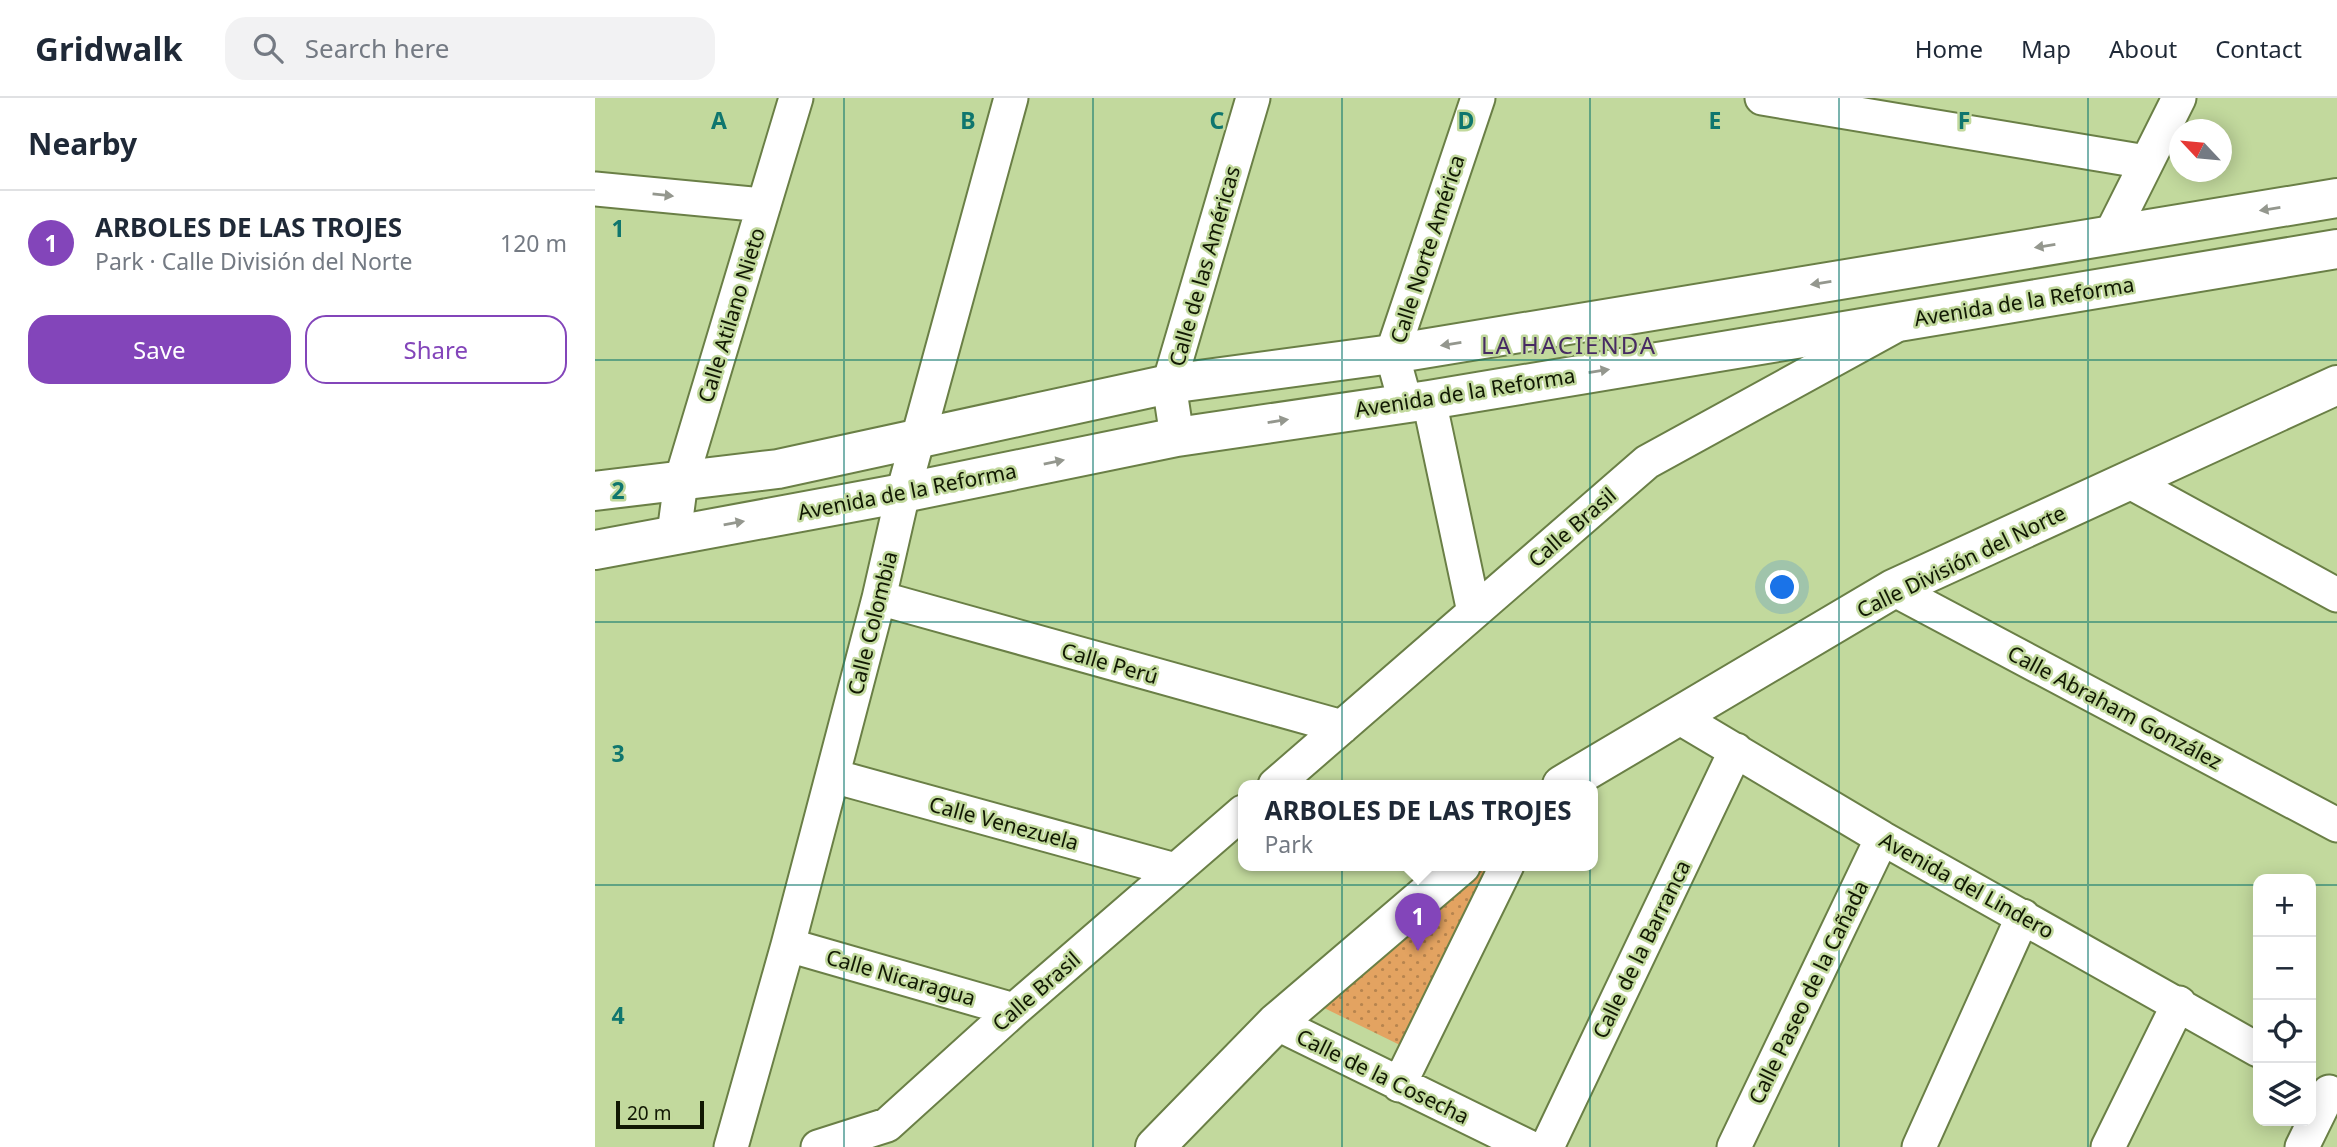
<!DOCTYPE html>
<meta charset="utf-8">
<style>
body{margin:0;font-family:"Noto Sans",sans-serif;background:#f2f2f3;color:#1f2937}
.controls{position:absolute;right:21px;bottom:21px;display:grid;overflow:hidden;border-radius:14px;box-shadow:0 4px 18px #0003}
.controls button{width:63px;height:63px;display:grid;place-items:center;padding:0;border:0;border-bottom:2px solid #e0e1e3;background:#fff;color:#1f2937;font:35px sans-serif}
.compass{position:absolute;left:1574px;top:21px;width:63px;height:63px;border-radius:50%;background:#fff;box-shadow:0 4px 18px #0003;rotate:296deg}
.scale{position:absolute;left:21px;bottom:18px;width:88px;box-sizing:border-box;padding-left:7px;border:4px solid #111803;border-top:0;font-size:19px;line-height:24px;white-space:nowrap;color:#111803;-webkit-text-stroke:5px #c2d99d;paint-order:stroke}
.you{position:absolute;left:1188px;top:490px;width:24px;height:24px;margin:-18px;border:5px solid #fff;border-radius:50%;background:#1a73e8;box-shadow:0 0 0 10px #1a73e833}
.badge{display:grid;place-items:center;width:46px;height:46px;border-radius:50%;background:#8345ba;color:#fff;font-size:23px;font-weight:700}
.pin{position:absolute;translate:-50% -58px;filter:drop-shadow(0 2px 4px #0008)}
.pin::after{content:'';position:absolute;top:37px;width:24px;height:21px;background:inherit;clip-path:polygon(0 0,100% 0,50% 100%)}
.popup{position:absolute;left:643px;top:682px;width:360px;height:91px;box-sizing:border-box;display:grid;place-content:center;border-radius:14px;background:#fff;filter:drop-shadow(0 2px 5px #0005);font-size:23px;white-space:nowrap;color:#747a83}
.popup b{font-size:26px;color:#1f2937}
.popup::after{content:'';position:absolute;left:50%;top:100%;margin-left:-14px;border:14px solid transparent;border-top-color:#fff}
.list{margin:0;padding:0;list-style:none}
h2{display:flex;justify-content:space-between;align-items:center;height:91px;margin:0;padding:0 28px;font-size:30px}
h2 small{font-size:23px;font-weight:400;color:#747a83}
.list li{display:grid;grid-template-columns:46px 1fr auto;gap:21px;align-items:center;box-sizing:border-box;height:105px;padding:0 28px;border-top:2px solid #e0e1e3}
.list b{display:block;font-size:26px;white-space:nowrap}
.list p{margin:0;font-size:23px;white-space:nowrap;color:#747a83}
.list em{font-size:23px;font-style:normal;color:#747a83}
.actions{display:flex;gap:14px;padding:21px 28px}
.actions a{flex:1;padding:16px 0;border:2px solid #8345ba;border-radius:21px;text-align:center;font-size:24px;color:#8345ba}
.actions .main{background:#8345ba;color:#fff}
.icon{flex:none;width:38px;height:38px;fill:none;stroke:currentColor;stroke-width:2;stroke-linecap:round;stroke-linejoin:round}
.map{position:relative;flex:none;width:1742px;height:1049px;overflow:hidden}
header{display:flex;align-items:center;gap:42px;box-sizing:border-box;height:98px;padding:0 35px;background:#fff;border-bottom:2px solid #e0e1e3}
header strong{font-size:33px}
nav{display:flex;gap:38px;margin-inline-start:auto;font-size:24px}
.search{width:490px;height:63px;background:#f2f2f3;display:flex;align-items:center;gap:18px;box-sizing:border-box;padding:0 24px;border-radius:21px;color:#747a83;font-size:26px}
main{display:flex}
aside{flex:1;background:#fff}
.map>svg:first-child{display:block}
</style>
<header>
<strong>Gridwalk</strong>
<div class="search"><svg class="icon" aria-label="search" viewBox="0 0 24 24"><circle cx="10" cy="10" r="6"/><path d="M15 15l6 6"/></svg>Search here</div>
<nav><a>Home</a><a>Map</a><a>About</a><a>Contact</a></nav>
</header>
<main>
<aside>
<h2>Nearby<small></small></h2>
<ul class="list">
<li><span class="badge">1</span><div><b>ARBOLES DE LAS TROJES</b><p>Park · Calle División del Norte</p></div><em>120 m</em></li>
</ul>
<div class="actions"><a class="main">Save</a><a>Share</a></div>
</aside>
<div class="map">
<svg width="1742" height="1049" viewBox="0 0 1742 1049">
<defs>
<pattern id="park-dots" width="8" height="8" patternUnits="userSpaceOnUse" patternTransform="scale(1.75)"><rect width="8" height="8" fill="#e3a361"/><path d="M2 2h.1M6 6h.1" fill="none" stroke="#b7844e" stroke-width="1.8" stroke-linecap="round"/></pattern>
</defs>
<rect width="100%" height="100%" fill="#c2d99d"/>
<!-- park -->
<path fill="url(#park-dots)" d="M882 767H904L809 949 723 907Z"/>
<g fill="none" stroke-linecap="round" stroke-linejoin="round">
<defs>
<path id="minor" d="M1167 0 1551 64
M0 91 169 107
M1515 138 1584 0
M834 302 879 514
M810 303 797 256 883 0
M582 339 574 286 658 0
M1535 384 1742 497
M79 436 86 383 201 0
M1298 491 1742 727
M284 500 747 629
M1082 618 1287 740 1663 952
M238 678 580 772
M680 687 1052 364 1298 229
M193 847 419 912
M681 925 934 1049
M804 987 912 767
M136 1049 193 847 284 500 308 395 416 0
M223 1049 292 1027 419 912 648 714
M952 1049 1141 652
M1139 1049 1287 740
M1324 1049 1428 818
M1513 1049 1584 905
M1707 1049 1734 994"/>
<path id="tertiary" d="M967 687 1298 491 1742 287
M560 1049 681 925 866 767"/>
<path id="secondary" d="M0 393 183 371 574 286 797 256 1742 100
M0 452 308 395 582 339 834 302 1742 151"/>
</defs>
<!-- minor casing -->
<use href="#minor" stroke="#6a7f46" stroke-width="37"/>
<!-- tertiary casing -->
<use href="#tertiary" stroke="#6a7f46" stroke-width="42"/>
<!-- secondary casing -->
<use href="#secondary" stroke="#6a7f46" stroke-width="42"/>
<!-- minor -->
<use href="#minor" stroke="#fff" stroke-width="33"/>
<!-- tertiary -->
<use href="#tertiary" stroke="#fff" stroke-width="38"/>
<!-- secondary -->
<use href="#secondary" stroke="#fff" stroke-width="38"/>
</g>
<!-- one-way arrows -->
<defs><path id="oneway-solid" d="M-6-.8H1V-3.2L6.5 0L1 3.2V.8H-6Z" transform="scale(1.75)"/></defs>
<g fill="#94978e">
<use href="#oneway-solid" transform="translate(68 97) rotate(6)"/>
<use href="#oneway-solid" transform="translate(1675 111) rotate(171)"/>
<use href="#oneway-solid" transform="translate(1450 148) rotate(171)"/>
<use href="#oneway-solid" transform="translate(1226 185) rotate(171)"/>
<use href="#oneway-solid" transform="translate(856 246) rotate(171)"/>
<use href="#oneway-solid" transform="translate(1004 273) rotate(-9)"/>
<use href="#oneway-solid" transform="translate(683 323) rotate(-9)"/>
<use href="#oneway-solid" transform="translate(459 364) rotate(-12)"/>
<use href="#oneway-solid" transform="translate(139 425) rotate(-10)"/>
</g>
<!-- grid -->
<path fill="none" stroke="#0f766e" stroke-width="2" stroke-opacity="0.55" d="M249 0V1049M498 0V1049M747 0V1049M995 0V1049M1244 0V1049M1493 0V1049M0 262H1742M0 524H1742M0 787H1663M1716 787H1742"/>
<g text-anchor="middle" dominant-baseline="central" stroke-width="5" stroke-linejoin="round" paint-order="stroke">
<!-- street labels -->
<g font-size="21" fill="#111803" stroke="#c2d99d">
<text transform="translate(832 151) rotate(-72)">Calle Norte América</text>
<text transform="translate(609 168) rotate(-74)">Calle de las Américas</text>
<text transform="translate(1429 203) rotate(-9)">Avenida de la Reforma</text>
<text transform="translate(136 217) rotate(-73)">Calle Atilano Nieto</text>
<text transform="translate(870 294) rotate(-9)">Avenida de la Reforma</text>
<text transform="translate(312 393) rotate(-11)">Avenida de la Reforma</text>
<text transform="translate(977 429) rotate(-41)">Calle Brasil</text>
<text transform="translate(1366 463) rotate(-26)">Calle División del Norte</text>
<text transform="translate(277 525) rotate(-76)">Calle Colombia</text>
<text transform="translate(515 565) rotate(16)">Calle Perú</text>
<text transform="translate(1520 609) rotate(28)">Calle Abraham González</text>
<text transform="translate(409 725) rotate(15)">Calle Venezuela</text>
<text transform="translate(1372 787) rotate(29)">Avenida del Lindero</text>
<text transform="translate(1046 851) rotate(-64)">Calle de la Barranca</text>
<text transform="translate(306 879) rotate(16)">Calle Nicaragua</text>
<text transform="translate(441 893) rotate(-41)">Calle Brasil</text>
<text transform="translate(1213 894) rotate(-64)">Calle Paseo de la Cañada</text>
<text transform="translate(788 978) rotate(26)">Calle de la Cosecha</text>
</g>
<!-- quarter labels -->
<g font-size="24" letter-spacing="2" fill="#472a63" stroke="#c2d99d">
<text x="974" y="246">LA HACIENDA</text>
</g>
</g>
<g font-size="23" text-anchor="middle" font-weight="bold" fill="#0f766e" stroke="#c2d99d" stroke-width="5" stroke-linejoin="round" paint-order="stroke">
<text x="124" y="31">A</text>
<text x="373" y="31">B</text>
<text x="622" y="31">C</text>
<text x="871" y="31">D</text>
<text x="1120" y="31">E</text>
<text x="1369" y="31">F</text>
<text x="23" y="139">1</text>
<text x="23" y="401">2</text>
<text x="23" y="664">3</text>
<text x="23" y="926">4</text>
</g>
</svg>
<div class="controls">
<button>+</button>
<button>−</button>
<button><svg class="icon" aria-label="locate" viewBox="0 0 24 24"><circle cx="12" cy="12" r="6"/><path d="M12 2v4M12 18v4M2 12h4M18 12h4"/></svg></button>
<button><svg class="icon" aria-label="layers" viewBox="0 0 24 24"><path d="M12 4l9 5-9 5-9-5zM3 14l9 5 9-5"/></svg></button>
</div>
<svg class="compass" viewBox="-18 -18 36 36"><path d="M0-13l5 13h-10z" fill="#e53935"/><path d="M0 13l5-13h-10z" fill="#747a83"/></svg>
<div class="scale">20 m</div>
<div class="you"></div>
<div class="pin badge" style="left:823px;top:853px">1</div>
<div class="popup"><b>ARBOLES DE LAS TROJES</b>Park</div>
</div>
</main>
